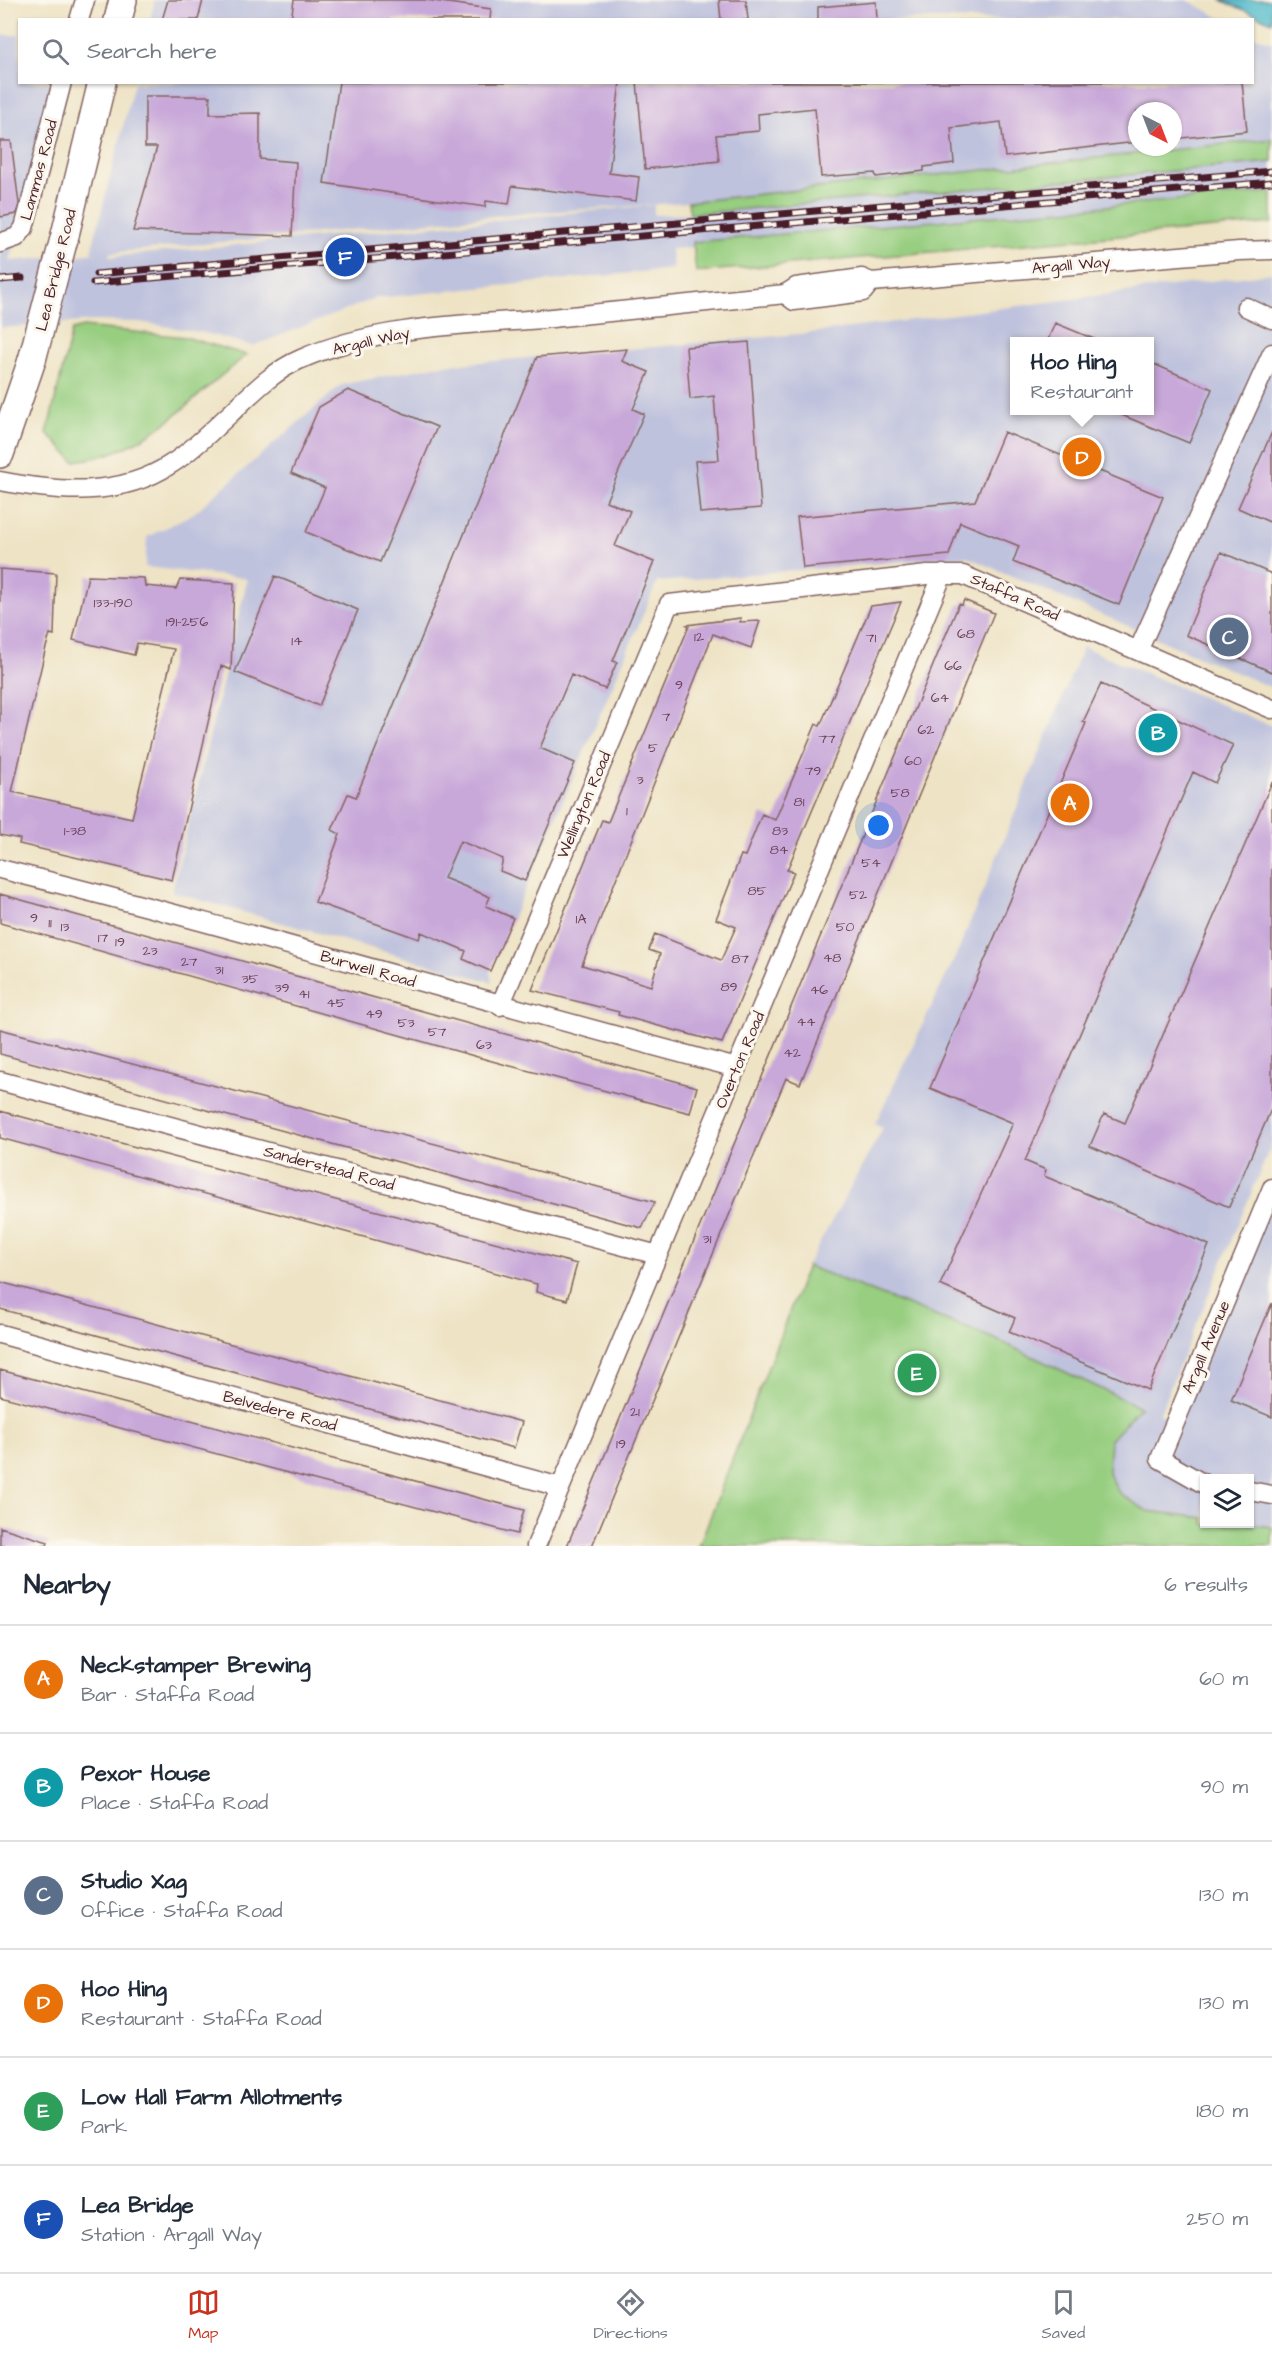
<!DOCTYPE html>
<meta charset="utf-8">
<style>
body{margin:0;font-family:"Architects Daughter",sans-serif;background:#f6f6f7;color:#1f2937}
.controls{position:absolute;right:18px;bottom:18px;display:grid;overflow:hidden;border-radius:0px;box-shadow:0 2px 4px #0004}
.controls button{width:54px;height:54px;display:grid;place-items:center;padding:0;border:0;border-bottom:2px solid #e0e1e3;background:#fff;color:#1f2937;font:30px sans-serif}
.compass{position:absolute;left:1128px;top:102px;width:54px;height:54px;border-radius:50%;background:#fff;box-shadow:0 2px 4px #0004;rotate:138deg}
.you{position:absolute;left:879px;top:826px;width:21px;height:21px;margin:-15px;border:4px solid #fff;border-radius:50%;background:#1a73e8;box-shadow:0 0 0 9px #1a73e833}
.badge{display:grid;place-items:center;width:39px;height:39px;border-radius:50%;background:#c8321e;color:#fff;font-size:20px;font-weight:700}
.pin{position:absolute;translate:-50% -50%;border:3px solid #fff;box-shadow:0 2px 6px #0006}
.popup{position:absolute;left:1010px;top:337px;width:144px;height:78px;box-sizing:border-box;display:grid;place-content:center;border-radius:0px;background:#fff;filter:drop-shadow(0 2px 4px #0005);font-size:20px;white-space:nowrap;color:#747a83}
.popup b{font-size:22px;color:#1f2937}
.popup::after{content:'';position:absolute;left:50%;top:100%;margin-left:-12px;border:12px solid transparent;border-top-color:#fff}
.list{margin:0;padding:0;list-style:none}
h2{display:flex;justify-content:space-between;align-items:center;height:78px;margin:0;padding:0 24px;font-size:26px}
h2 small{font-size:20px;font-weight:400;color:#747a83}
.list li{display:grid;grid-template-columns:39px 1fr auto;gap:18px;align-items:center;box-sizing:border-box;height:108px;padding:0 24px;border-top:2px solid #e0e1e3}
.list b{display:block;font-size:22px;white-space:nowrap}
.list p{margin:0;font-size:20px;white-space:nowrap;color:#747a83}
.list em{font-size:20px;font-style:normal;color:#747a83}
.icon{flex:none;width:33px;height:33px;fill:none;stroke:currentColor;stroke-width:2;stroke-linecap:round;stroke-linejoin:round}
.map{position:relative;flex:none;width:1272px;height:1546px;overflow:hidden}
.search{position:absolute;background:#fff;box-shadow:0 2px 4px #0004;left:18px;right:18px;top:18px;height:66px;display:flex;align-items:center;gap:15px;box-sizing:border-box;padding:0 21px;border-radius:0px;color:#747a83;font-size:22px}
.sheet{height:726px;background:#fff}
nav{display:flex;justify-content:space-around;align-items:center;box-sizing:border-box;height:84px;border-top:2px solid #e0e1e3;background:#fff;font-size:16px;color:#747a83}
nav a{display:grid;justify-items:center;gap:3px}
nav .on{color:#c8321e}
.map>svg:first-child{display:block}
</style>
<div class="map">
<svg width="1272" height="1546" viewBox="0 0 1272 1546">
<rect width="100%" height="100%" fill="#fbf7ec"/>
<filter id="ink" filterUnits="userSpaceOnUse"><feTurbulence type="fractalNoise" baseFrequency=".0167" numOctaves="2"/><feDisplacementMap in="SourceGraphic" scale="12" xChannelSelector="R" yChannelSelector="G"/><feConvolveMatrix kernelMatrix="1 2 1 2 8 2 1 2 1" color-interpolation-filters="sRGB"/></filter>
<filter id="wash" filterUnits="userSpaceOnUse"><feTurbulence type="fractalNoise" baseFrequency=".008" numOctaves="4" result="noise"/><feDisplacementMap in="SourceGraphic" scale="24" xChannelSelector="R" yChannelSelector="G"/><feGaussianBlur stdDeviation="1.35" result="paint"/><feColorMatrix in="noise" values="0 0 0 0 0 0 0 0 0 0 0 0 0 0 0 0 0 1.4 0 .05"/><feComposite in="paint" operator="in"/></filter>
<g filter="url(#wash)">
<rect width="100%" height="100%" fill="#eee3c5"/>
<!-- industrial -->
<path fill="#bfc2dd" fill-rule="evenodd" d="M155 0H1187L1222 19 150 20Z
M0 35H19L20 82 58 83 9 261 99 253H91L134 83 1252 82 1253 36 1272 42V139L688 202 515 214 109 253 110 257 654 205V215L690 214 1272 162V192L694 242V247L671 249 673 269 376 298 253 346 205 333 139 322 93 321 0 328ZM1137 111H1173V147H1137Z
M1272 273V688L965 556 657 582 490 971 492 982 172 892 247 581 244 578 145 567 147 537 194 513 341 385 435 366 811 333ZM1014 342H1150V410H1014Z
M1083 647 1272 726V1143L1159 1414 1175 1420 1272 1188V1527L1244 1524H1250V1478H1204V1518L1147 1511 1119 1493 1108 1472 1110 1440 1140 1407 997 1340 807 1266 883 1128 875 1124 959 949Z"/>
<!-- green -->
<path fill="#97ce80" stroke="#707656" stroke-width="1.5" d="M1272 139V162L690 214 688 202Z
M1272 192V223L696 272 693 242Z
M83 327 185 337 247 355C189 398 152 453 74 461L47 433 72 330Z
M807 1266 997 1340 1140 1407 1110 1440 1108 1472 1119 1493 1147 1511 1204 1518V1524H1244L1272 1527V1546H699Z"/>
<!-- water -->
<path fill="#4eb9cb" stroke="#4c6c7b" stroke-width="1.5" d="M1221 0H1272V22Z"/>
<g id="blocks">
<!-- building -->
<path fill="#c8a7d9" d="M168 0H203L198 20H162Z
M294 0H426L491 9 490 20H291Z
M719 0H746L748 20H721Z
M876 2 877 20H818V7Z
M339 82H620L609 173 639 177 636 201 512 186 509 204 486 201 485 207 324 183Z
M637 82H1242L1247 131 1173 139V111H1137V142L1005 157 1001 122 951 128 954 163 924 167V171L876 177 875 173 821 177 815 108 758 114 759 131 716 135 719 161 645 169Z
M145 96H210V114L260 113V159L296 162 292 236 133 231 157 147H145Z
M0 141H11L19 204 16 214 0 217Z
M1055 323 1099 341V342H1047Z
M749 342 761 508 700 513 695 461 719 460 714 396 690 399 686 347Z
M627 349 622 361 649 372 633 409 644 414 606 501 630 511 615 546 654 562 613 661 617 662 605 689 571 675 540 748 575 763 525 881 500 871 503 859 460 841 444 878 490 897 486 906 513 918 490 971 463 959 466 951 421 932 419 939 315 902 340 834 332 830 348 794 356 797 537 357Z
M1149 362 1212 389 1189 443 1112 411H1149Z
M348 390 437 427 380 562 306 532 325 488 291 473 319 407Z
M1004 432 1163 497 1119 605 1013 562 1019 546 960 522 949 555 803 568 797 517 975 501Z
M1272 432V523L1238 508Z
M1221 552 1272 574V672L1186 635Z
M0 569 56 573 54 635 50 634 45 651 12 792 132 818 174 649 137 643 134 655 73 640 88 576 144 578 145 586 176 589 180 580 234 583 231 670 221 666 172 880 19 844 20 839 0 835Z
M275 576 358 610 319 706 235 672Z
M964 600 994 613 800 1084 786 1078 592 1546H567L939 651 959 604 962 605Z
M901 602 787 870 794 872 722 1043 618 1015 619 1012 532 990 602 820 608 822 689 626 687 625 741 618 740 622 760 621 751 648 713 634 582 965 651 986 660 954 649 950 655 934 721 960 736 927 716 919 741 855 745 856 762 814 775 820 816 724 820 726 871 606Z
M1101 684 1233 745 1215 783 1193 772 1025 1161 1046 1170 1044 1176 1209 1245 1148 1390 1009 1332 1015 1318 940 1285 1013 1123 930 1088 1086 723 1083 722Z
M1272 782V1107L1229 1207 1090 1146 1104 1114 1125 1123Z
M0 894 697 1087 690 1113 499 1063 0 923Z
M0 1029 655 1202 642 1228 0 1054Z
M0 1111 577 1264 567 1300 536 1292 537 1284 0 1138Z
M0 1282 522 1422 514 1448 0 1309Z
M1272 1303V1417L1231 1400Z
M0 1370 524 1510 517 1534 0 1396Z
M0 1527 48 1542 47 1546H0Z"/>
</g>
</g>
<g filter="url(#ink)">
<use href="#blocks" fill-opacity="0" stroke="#836461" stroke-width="1.5"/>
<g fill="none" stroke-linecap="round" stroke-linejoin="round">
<defs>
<path id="minor" d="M79 20 85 0
M0 243 17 237 24 228 62 82
M785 294 794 301 863 292 871 282
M1246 307 1272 319
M0 481C57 492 120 498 171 464 192 451 211 431 230 414 252 393 273 371 301 359 376 326 462 325 542 319 623 311 704 303 785 294L796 287 862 278 871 282 1239 251 1272 250
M1138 651 1272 353
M0 869C247 930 491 1004 737 1068
M500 1006 669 604 927 575H963L1272 709
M0 1081 658 1255
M0 1334 560 1487
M1204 1484 1160 1459 1272 1188
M1250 1491 1272 1495
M536 1546 943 574"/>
<path id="primary" d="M118 20 123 0
M65 235 102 82
M0 454 32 360"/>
</defs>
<!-- minor casing -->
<use href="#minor" stroke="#836461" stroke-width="21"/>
<!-- primary casing -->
<use href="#primary" stroke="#836461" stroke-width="30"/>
<!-- minor -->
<use href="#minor" stroke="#fff" stroke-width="18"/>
<!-- primary -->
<use href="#primary" stroke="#fff" stroke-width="27"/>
<defs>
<path id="rail" d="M96 274 1272 171
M0 280 22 278
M93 283 1272 182"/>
</defs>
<!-- rail casing -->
<use href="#rail" stroke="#4a1f2b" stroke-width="7"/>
<!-- rail -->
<use href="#rail" stroke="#fbf7ec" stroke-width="4.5" stroke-dasharray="14" stroke-linecap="butt"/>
<defs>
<path id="primary-bridge" d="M32 360 65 235"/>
</defs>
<!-- primary-bridge casing -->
<use href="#primary-bridge" stroke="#836461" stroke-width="30" stroke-linecap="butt"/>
<!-- primary-bridge -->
<use href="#primary-bridge" stroke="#fff" stroke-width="27"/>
</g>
</g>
<g text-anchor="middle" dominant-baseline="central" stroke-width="6" stroke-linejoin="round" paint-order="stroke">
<!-- number labels -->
<g font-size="14" fill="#6a4156">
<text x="113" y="603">133-190</text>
<text x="187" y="622">191-256</text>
<text x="966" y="634">68</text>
<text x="699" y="637">12</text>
<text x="871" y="638">71</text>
<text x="297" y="641">14</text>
<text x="953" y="666">66</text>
<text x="679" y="685">9</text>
<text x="940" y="698">64</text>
<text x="666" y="717">7</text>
<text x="926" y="730">62</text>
<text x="827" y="739">77</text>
<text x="653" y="748">5</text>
<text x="913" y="761">60</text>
<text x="813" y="771">79</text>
<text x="640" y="780">3</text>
<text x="900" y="793">58</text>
<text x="799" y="802">81</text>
<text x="627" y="811">1</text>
<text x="75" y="831">1-38</text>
<text x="780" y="831">83</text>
<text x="779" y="850">84</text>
<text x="871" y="863">54</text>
<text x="757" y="891">85</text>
<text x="858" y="895">52</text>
<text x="34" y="918">9</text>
<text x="581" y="919">1A</text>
<text x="50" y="923">11</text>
<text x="65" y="927">13</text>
<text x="845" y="927">50</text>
<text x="103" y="938">17</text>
<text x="120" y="942">19</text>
<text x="150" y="951">23</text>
<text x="832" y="958">48</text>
<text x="740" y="959">87</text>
<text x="189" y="962">27</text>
<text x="219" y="970">31</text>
<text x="250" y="979">35</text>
<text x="729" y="987">89</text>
<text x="282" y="988">39</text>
<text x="819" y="990">46</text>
<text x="304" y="994">41</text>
<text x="336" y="1003">45</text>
<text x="374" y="1014">49</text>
<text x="806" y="1022">44</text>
<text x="406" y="1023">53</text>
<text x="437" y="1032">57</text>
<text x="484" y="1045">63</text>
<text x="792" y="1053">42</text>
<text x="707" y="1239">31</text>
<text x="635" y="1412">21</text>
<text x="621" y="1444">19</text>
</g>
<!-- street labels -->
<g font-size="16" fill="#4a1f2b" stroke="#fbf7ec">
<text transform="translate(39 170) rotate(-75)">Lammas Road</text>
<text transform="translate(1071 265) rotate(-5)">Argall Way</text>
<text transform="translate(56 270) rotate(-76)">Lea Bridge Road</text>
<text transform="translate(371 341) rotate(-13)">Argall Way</text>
<text transform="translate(1015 597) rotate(24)">Staffa Road</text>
<text transform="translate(584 805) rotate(-67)">Wellington Road</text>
<text transform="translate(368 969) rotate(16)">Burwell Road</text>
<text transform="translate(740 1060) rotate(-67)">Overton Road</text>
<text transform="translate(329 1168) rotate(15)">Sanderstead Road</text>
<text transform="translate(1206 1347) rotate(-67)">Argall Avenue</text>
<text transform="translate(280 1411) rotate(15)">Belvedere Road</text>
</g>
</g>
</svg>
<div class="controls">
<button><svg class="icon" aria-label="layers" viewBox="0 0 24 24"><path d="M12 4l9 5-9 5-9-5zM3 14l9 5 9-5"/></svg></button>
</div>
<svg class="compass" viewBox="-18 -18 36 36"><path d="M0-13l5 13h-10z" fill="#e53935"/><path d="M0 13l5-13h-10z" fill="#747a83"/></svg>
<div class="you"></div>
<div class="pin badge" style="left:1070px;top:803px;background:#e8710a">A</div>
<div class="pin badge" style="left:1158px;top:733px;background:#0f9aa8">B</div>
<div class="pin badge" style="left:1229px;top:637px;background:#5c6f8a">C</div>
<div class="pin badge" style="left:1082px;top:457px;background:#e8710a">D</div>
<div class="popup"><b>Hoo Hing</b>Restaurant</div>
<div class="pin badge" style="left:917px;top:1373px;background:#2e9e5b">E</div>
<div class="pin badge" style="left:345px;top:257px;background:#1a4fb4">F</div>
<div class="search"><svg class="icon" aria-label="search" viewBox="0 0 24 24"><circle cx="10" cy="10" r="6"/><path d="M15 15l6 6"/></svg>Search here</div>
</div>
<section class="sheet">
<h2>Nearby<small>6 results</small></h2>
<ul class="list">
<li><span class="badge" style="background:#e8710a">A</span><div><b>Neckstamper Brewing</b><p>Bar · Staffa Road</p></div><em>60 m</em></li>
<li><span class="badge" style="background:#0f9aa8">B</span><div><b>Pexor House</b><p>Place · Staffa Road</p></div><em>90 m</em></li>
<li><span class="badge" style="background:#5c6f8a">C</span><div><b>Studio Xag</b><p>Office · Staffa Road</p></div><em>130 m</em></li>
<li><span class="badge" style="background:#e8710a">D</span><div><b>Hoo Hing</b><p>Restaurant · Staffa Road</p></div><em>130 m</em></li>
<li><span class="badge" style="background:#2e9e5b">E</span><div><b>Low Hall Farm Allotments</b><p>Park</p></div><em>180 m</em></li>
<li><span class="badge" style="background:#1a4fb4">F</span><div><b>Lea Bridge</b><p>Station · Argall Way</p></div><em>250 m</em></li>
</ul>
</section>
<nav>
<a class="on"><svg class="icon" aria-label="map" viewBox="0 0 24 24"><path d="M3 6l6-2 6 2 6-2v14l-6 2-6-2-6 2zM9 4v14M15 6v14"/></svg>Map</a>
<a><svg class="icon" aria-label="directions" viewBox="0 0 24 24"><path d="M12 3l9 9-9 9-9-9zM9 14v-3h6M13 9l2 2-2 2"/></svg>Directions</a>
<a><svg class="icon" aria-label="saved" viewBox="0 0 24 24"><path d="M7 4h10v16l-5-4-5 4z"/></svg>Saved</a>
</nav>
